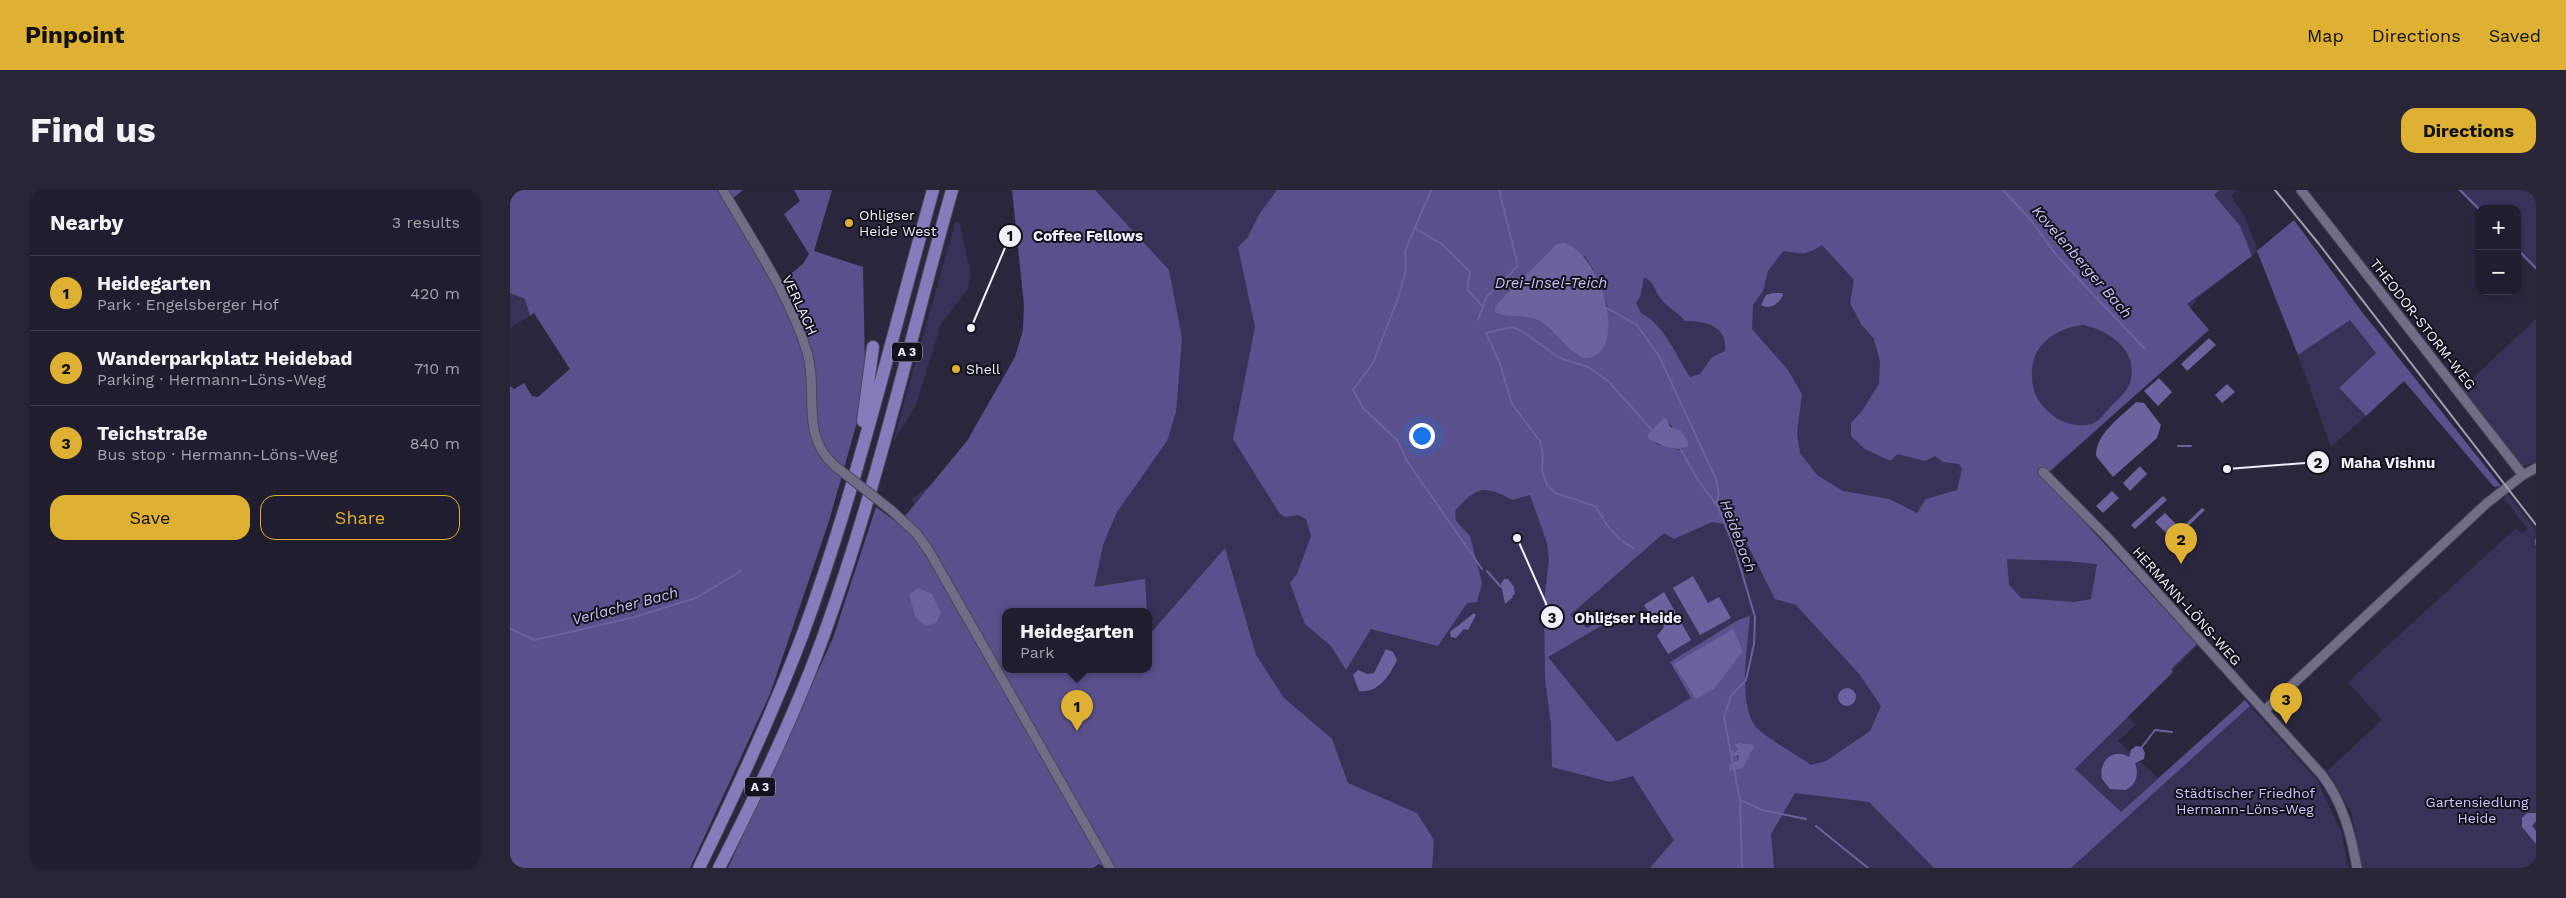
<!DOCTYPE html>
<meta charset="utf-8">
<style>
body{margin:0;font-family:"Work Sans",sans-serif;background:#282636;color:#f1f3f6}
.controls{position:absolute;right:15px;top:15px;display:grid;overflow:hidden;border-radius:10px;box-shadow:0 1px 4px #0004}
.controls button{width:45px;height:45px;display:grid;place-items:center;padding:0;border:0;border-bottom:1px solid #3d3b4a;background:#201d2e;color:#f1f3f6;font:25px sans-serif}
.you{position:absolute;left:911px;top:245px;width:18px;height:18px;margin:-12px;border:4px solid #fff;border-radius:50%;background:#1a73e8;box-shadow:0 0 0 8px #1a73e833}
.badge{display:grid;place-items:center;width:32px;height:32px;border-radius:50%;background:#deb133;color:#111;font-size:16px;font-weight:700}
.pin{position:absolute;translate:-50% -41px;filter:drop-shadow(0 1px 2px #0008)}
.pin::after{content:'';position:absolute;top:26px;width:18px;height:15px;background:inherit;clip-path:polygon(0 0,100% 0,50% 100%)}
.popup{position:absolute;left:492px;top:418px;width:150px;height:65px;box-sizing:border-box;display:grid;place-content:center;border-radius:10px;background:#201d2e;filter:drop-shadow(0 1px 4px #0005);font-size:16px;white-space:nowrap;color:#a2a2aa}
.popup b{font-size:19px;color:#f1f3f6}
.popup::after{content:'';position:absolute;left:50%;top:100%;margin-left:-10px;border:10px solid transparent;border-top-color:#201d2e}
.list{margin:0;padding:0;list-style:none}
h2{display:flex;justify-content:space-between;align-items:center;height:65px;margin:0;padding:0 20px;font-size:21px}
h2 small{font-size:16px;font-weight:400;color:#a2a2aa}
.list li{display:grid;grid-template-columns:32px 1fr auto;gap:15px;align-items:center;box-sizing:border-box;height:75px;padding:0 20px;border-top:1px solid #3d3b4a}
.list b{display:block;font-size:19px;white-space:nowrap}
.list p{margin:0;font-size:16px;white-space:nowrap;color:#a2a2aa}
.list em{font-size:16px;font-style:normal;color:#a2a2aa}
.actions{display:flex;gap:10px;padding:15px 20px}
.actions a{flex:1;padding:11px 0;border:1px solid #deb133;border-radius:15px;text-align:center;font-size:18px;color:#deb133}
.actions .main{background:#deb133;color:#111}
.map{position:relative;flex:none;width:2026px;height:678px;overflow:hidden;border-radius:15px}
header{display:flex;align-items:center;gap:30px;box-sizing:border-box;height:70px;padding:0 25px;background:#deb133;color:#111}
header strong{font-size:24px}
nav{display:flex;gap:28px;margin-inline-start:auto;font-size:18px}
.intro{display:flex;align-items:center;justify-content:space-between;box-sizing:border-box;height:120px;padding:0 30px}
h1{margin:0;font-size:35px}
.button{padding:12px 22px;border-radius:15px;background:#deb133;color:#111;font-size:18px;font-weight:700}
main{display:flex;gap:30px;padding:0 30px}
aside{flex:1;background:#201d2e;border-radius:15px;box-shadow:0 1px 4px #0004}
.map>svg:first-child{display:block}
</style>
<header>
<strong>Pinpoint</strong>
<nav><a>Map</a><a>Directions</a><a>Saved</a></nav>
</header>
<div class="intro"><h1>Find us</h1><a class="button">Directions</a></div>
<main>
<aside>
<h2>Nearby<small>3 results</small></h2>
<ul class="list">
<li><span class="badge">1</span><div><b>Heidegarten</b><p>Park · Engelsberger Hof</p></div><em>420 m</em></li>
<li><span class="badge">2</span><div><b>Wanderparkplatz Heidebad</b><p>Parking · Hermann-Löns-Weg</p></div><em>710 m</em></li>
<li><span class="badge">3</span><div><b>Teichstraße</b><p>Bus stop · Hermann-Löns-Weg</p></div><em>840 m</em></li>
</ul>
<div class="actions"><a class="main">Save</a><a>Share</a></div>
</aside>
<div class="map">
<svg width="2026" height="678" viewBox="0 0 2026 678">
<rect width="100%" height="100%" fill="#2a273d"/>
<!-- green -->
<path fill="#383258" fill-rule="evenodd" d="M511 0H1727L1721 6 1735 27 1748 61 1689 107 1680 119 1698 138 1534 288 1688 455 1617 526 1626 535 1608 551 1648 588 1551 678H605L401 309 439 282 524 201ZM496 422H638V480H496Z
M1948 0H2026V81L2007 62V19H1970V23Z
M449 31 461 84 457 100 431 134 406 215 383 252 445 33Z
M0 103 15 109 20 126 0 138Z
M2026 129V272L2013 276 2006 272 1951 199Z
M1840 130 1866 163 1829 198 1856 226 1821 257 1788 165Z
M1997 303 2026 340V674L2019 678H1852L1841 622 1817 581 1872 530 1838 492 2006 338 2012 344 2018 339 1994 309Z
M1740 516 1807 590 1832 644 1838 678H1561Z"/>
<!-- forest -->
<path fill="#5a518c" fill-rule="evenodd" d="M0 0H233L223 8 272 91 293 74 299 64 274 24 290 11 284 0H322L304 61 353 77 355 177 351 218 319 331 260 504 180 678H0V196L4 199 14 193 22 206 28 207 60 179 24 123 20 126 15 109 0 103Z
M502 0H585L659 80 672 148 666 222 657 251 607 322 593 355 584 397 635 389 637 422H496V480H638V442L639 445 715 358 746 465 774 508 822 549 838 593 907 623 924 650 922 678H596L589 674 583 678H218L323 448 366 317 388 333 396 325 457 251 505 167 513 140 514 115Z
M767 0H1709L1704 5 1730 36 1742 66 1677 114 1699 140 1533 287 1687 454 1661 479 1663 482 1565 579 1611 622 1735 510 1740 516 1561 678H1424L1359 612 1285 603 1261 644 1264 678H1140L1164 650 1123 586 1100 592 1042 577 1041 534 1035 489 1034 412 1039 370 1037 353 1020 305 1002 310C974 294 966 297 945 321L946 331 960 346 972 393 967 412 957 413 928 456 861 439 836 480 821 456 795 434 780 393 787 384 801 346 796 329 788 325 775 327 770 324 723 249 745 137 728 57 738 47 750 23ZM1312 55 1344 90 1340 113 1351 134 1364 149 1370 171 1369 194 1352 221 1341 233V246L1355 259 1378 270H1382L1387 264 1415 271 1425 266 1433 272 1449 274 1452 279 1447 300 1416 309 1407 323 1379 309 1333 301 1307 285 1290 263 1287 243 1292 204 1278 180 1242 139 1243 115 1253 101 1258 81 1273 61C1292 63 1294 67 1312 55ZM1075 66 1083 79 1098 118 1067 165 1034 133 1019 126 985 117 1014 88ZM1134 87C1145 93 1144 100 1151 109 1158 118 1168 122 1175 131 1196 131 1218 136 1215 161L1202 167 1190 184 1180 187C1167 167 1153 133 1131 123L1126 113 1130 107ZM1573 135C1598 140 1627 159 1621 189 1619 200 1609 209 1601 216 1596 222 1589 232 1581 234 1570 238 1554 233 1545 227 1535 220 1528 212 1524 200 1514 163 1538 139 1573 135ZM1158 230 1174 258 1169 260 1146 254 1142 240ZM1202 332 1228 336 1265 409 1286 415 1350 485 1371 516 1360 541 1316 571 1301 575C1289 566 1253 546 1246 537 1227 514 1238 454 1240 426L1228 430 1160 472 1181 508 1107 552 1038 467 1096 433 1093 429 1077 438 1060 425 1154 343 1164 349ZM1497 369 1556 371 1587 374 1581 409 1564 412 1511 408 1499 395ZM1229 553 1242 554V562L1235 572 1226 573 1229 570 1225 562 1228 560 1224 554Z
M1784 30 1852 122 1991 296 1984 297 1894 191 1856 226 1829 198 1866 163 1840 130 1788 165 1747 61Z"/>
<!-- water -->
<path fill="#6b629e" d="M1053 53C1091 61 1120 163 1077 168 1065 170 1044 140 1033 133 1016 122 1000 130 985 122V117L990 111 1047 54Z
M1263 103H1272L1273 105C1269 114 1260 120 1251 115L1256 105Z
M1699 148 1706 155 1677 181 1671 174Z
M1649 188 1662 202 1648 216 1634 201Z
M1717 194 1725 202 1712 213 1705 205Z
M1626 212 1634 213 1651 235 1647 248 1603 287 1586 266C1586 243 1610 228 1626 212Z
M1154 228 1158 230 1160 237 1171 241 1178 251V256C1167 263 1148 255 1138 248V244Z
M1630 276 1637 284 1620 301 1613 293Z
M1602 301 1609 308 1593 323 1586 316Z
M1653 306 1657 310 1625 339 1621 335Z
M1692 318 1695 320 1663 351 1660 349Z
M1655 323 1668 336 1658 345 1645 332Z
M1183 386 1198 413 1209 407 1221 428 1190 445 1163 398Z
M994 389H998L1004 397 1005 404 1002 406 1003 407 995 414 991 394Z
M408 398 422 404 431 423 426 433 416 436 406 428 399 405Z
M1154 402 1181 450 1158 464 1147 446 1154 437 1151 431 1146 434 1134 415Z
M964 423 966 425 958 440 954 439 946 448 941 447 940 442Z
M1223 439 1233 461 1204 499 1186 509 1164 474Z
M876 459 883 462 887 470C880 485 868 504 849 501L843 485 848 480 857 484 864 483Z
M1328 507a9 9 0 1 1 18 0a9 9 0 1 1-18 0Z
M1229 553 1242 554 1244 557 1233 578 1219 581V575L1229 570 1228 565 1222 567 1219 564 1222 560 1225 562 1228 560 1224 554Z
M1626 556 1632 557 1635 563 1634 569 1625 573C1629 584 1627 594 1616 600L1600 599 1592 589C1588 572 1603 557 1619 567L1621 560Z
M2017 623H2026V631L2022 636 2026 641V654L2012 637V628Z"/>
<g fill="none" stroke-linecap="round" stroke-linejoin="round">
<!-- stream -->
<path stroke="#6b629e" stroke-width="2" d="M921 0 895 61 896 80 888 108 863 173 843 200 853 218 888 251 897 271 972 379
M989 0 1008 76 994 90
M1493 0 1520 29 1547 66 1634 158
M1950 0 1970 20
M904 38 932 54 960 82 957 99 973 117 968 130
M2007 59 2026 78
M973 117 977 106 988 96
M1097 118 1127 135 1149 166 1206 289 1209 304 1206 315
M1668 256H1681
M1170 258 1188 290 1208 317 1225 359 1245 427 1244 454 1236 490 1221 506 1214 527 1230 610 1232 678
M1110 349 1099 338 1085 316 1045 303 1037 295 1032 281 1033 265 1030 251 1002 214 990 174 976 143 1002 137 1010 140 1050 168 1078 177 1098 191 1143 241
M2026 350V354
M1113 351 1123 358
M977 381 991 397
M0 439 25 450 121 428 186 408 231 381
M1632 557 1645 540 1662 542
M1230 610 1252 620 1296 629
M1306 636 1358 678"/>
<defs>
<path id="minor" d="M213 0C242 50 280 106 297 162 309 203 289 244 325 276
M1791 0 2013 285
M1533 282 1598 348 1812 585C1833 613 1841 644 1847 678
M381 320 406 343 419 361 600 678
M1754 521 1977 313 2013 285 2026 278"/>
<path id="highway" d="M353 231 363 157
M189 678C226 602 262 525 292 446 346 301 381 149 423 0
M209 678C249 600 288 519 317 436 368 294 401 145 442 0"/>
</defs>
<!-- minor casing -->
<use href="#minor" stroke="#484557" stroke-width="11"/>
<!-- highway casing -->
<use href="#highway" stroke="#484557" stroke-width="14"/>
<!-- minor -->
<use href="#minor" stroke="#706d87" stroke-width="9"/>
<!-- highway -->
<use href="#highway" stroke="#857cbc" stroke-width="12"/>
<!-- rail -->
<path stroke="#9f9daf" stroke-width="2" d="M1765 0 1809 54 2026 335"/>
<defs>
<path id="minor-bridge" d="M325 276 381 320"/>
</defs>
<!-- minor-bridge casing -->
<use href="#minor-bridge" stroke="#484557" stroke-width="11" stroke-linecap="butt"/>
<!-- minor-bridge -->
<use href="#minor-bridge" stroke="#706d87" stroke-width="9"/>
</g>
<!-- markers -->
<g fill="#deb133" stroke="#13111b" stroke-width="2">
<circle cx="339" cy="33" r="5"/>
<circle cx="446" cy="179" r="5"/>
</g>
<g text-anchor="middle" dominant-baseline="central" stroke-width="4" stroke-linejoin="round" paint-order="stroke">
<!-- shield labels -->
<g fill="#13111b" stroke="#aeacb9" stroke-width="1">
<rect x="382" y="152.5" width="30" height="19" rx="4"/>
<rect x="235" y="587.5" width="30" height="19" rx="4"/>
</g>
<g font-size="12" font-weight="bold" fill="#f0effd">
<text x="397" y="162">A 3</text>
<text x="250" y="597">A 3</text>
</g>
<!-- poi labels -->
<g font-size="14" fill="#f0effd" stroke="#13111b" text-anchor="start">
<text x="349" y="25">Ohligser<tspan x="349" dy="16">Heide West</tspan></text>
<text x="456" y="179">Shell</text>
</g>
<!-- street labels -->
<g font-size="14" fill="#f0effd" stroke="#13111b">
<text transform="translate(290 115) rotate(65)">VERLACH</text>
<text transform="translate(1913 134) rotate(52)">THEODOR-STORM-WEG</text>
<text transform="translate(1677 416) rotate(48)">HERMANN-LÖNS-WEG</text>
</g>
<!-- park labels -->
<g font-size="14" fill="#cbc6fb" stroke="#13111b">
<text x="1735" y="603">Städtischer Friedhof<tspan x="1735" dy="16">Hermann-Löns-Weg</tspan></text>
<text x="1967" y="612">Gartensiedlung<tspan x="1967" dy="16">Heide</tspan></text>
</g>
<!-- water labels -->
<g font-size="15" font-style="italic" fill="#c6c1f6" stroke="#13111b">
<text transform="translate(1572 72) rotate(49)">Kovelenberger Bach</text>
<text x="1041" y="93">Drei-Insel-Teich</text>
<text transform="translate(1228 346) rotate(69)">Heidebach</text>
<text transform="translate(115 416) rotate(-15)">Verlacher Bach</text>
</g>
</g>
<!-- callouts -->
<path fill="none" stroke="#f0effd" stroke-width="2" d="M461 138L500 46M1717 279L1808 272M1007 348L1042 427"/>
<g fill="#f0effd" stroke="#13111b" stroke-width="2">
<circle cx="461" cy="138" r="5"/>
<circle cx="1717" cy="279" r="5"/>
<circle cx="1007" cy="348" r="5"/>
<circle cx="500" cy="46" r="12"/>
<circle cx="1808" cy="272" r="12"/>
<circle cx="1042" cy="427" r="12"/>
</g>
<g font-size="15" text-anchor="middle" font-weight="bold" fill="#111">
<text x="500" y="51">1</text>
<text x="1808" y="278">2</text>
<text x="1042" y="433">3</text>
</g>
<g font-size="15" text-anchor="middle" font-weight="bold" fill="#f0effd" stroke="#13111b" stroke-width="4" stroke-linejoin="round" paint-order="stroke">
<text x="578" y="51">Coffee Fellows</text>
<text x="1878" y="278">Maha Vishnu</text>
<text x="1118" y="433">Ohligser Heide</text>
</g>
</svg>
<div class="controls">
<button>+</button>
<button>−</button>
</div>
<div class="you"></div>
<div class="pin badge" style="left:567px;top:541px">1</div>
<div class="popup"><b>Heidegarten</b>Park</div>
<div class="pin badge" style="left:1671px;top:374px">2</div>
<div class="pin badge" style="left:1776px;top:534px">3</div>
</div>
</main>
